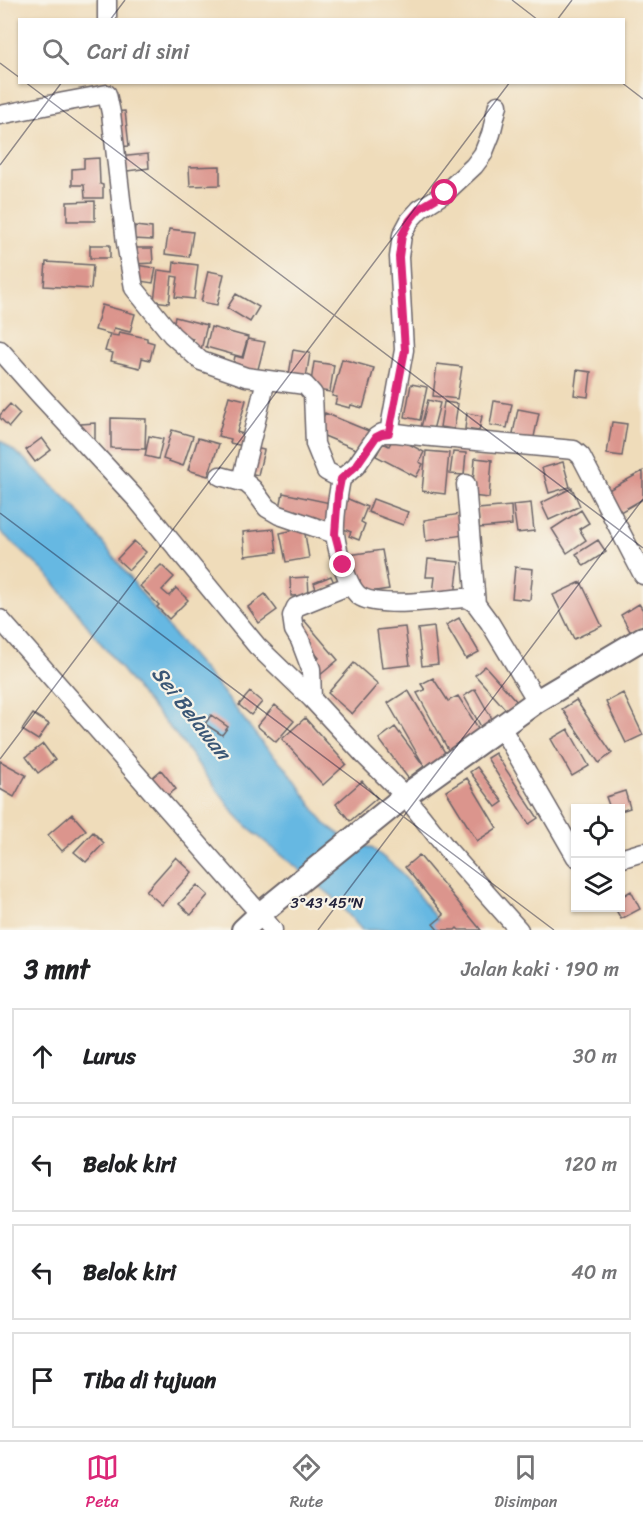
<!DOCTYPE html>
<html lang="id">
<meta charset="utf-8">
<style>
body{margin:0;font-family:Sriracha,sans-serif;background:#f2f2f2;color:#202124}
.controls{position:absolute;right:18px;bottom:18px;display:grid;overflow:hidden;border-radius:0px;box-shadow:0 2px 4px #0004}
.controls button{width:54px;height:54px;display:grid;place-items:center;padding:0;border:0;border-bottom:2px solid #e0e0e0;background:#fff;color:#202124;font:30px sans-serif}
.stop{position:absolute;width:18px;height:18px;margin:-14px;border:4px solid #db2777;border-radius:50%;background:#fff}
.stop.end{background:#db2777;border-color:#fff;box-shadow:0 2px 6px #0008}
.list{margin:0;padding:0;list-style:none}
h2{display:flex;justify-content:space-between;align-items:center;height:78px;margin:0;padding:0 24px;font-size:26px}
h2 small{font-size:20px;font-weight:400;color:#757577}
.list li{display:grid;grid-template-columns:39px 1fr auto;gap:18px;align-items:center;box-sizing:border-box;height:96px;margin:0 12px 12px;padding:0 12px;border:2px solid #e0e0e0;border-radius:0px}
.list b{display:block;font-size:22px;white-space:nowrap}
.list em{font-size:20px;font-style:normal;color:#757577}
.icon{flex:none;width:33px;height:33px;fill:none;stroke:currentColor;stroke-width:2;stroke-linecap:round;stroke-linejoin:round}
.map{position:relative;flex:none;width:643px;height:930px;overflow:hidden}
.search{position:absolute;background:#fff;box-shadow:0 2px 4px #0004;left:18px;right:18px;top:18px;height:66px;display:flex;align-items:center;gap:15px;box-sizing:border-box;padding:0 21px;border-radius:0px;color:#757577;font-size:22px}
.sheet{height:510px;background:#fff}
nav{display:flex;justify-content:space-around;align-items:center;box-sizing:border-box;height:84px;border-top:2px solid #e0e0e0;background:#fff;font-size:16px;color:#757577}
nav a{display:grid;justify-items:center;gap:3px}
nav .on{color:#db2777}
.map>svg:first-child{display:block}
</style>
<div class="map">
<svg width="643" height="930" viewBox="0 0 643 930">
<rect width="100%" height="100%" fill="#f7f3e8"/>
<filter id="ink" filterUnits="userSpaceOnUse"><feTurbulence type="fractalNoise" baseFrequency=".0167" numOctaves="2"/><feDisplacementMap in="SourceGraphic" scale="12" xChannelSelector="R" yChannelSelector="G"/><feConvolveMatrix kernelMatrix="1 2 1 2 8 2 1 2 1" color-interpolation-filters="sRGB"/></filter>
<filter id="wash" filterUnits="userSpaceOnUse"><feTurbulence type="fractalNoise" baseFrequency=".008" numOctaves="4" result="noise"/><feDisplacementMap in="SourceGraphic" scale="24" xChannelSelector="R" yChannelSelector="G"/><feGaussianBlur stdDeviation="1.35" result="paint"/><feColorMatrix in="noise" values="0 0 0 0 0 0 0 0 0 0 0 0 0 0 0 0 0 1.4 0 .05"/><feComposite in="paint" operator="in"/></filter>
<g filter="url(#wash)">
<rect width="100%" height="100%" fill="#efdcba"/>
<!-- water -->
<path fill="#66b8e2" stroke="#446d8e" stroke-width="1.5" d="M0 440 27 461 75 507 178 640 222 691 263 744 287 769 324 823 342 836 373 849 399 870 445 930H362L333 897 253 832 235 814 177 736 142 696 48 575 0 531Z"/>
<g id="blocks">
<!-- building -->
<path fill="#db958d" d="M125 111 129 146 116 147 112 112Z
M148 154 149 168 120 172 118 157Z
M99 158 100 184 103 185V198H85L84 185H72V169L84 168V159Z
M220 166V185L190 186 189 167Z
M95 201V221H67V202Z
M135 226 152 228V240L134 239Z
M169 229 193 232 189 257 165 254Z
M90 245H110V258H90Z
M132 248H152L153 263 133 264Z
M46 262 93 265 91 289 44 286Z
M174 262 198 265 194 299 175 297 178 277 172 276 169 303 154 301 158 270 173 272Z
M136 265 156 268 153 283 133 280Z
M208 271 224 274 217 305 201 302Z
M236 294 259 307 250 322 227 308Z
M102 305 135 314 130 332 114 328 112 335 118 336 119 332 147 338V341L154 343 150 360 142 358 140 368 111 361 113 353 105 351 110 334 95 330Z
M175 317 207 325 200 354 190 351 193 339 171 333Z
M211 327 248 337 242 357 206 347Z
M248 339 265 342 256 377 233 366 235 356 243 358Z
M293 350 310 353 305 384 288 381Z
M342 359 374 368 363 408 351 405 350 408 335 404 337 397 332 396Z
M314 362 334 365 330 392 310 389Z
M437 364 462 367 457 399 433 396Z
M577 370 591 372 588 397 574 395Z
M411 384 427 387 420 420 405 417Z
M229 396 246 400 237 432 246 435 243 446 230 443 231 439 218 436Z
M428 400 440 403 432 434 420 431Z
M494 401 512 404 507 428 490 425Z
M444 402 458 404 454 429 440 427Z
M10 404 20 414 9 427 0 418V415Z
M518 409 539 413 533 442 512 438Z
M325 413 371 432 363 452 317 433Z
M467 413 482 416 479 431 465 429Z
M111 418 146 419 145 449 111 448Z
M612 422 627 424 622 456 607 454Z
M95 423V439H81V424Z
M172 430 193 436 183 466 163 459Z
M149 436 163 439 158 459 145 456Z
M394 436 424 452 419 462 423 464 416 477 376 456 383 443 389 446Z
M42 438 51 450 35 462 26 450Z
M198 438 219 444 208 476 188 470Z
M251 447 264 450 258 475 245 472Z
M426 451 449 453 445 494 422 491Z
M453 452 466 453 464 475 450 474Z
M475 458 492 460 489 498 472 496Z
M563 462 570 487 549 493 542 468Z
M643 471V499L615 515 603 493Z
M572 488 580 506 549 520 541 503Z
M283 493 335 504 330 524 279 513Z
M346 498 367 507 361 522 365 524 359 540 349 536 351 532 341 528Z
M373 499 408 512 403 525 368 512Z
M531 503 534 531 517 533 513 505Z
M511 506 512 525 479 528 478 509Z
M581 510 589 523 579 529 586 540 567 553 552 529Z
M460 514 463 535 426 541 424 520Z
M304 528 309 558 286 562 280 533Z
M274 529 277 552 245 556 243 532Z
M598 540 606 552 584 566 576 554Z
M134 541 146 552 129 570 117 559Z
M382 550 389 589 362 593 360 580 353 582 349 555Z
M428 559 459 562 455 596 433 593 435 577H426Z
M161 565 174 577 162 590 169 596 176 588 188 600 169 619 157 607 159 605 140 586Z
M515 567 533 569 530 600 512 598Z
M331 576 335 585 317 592 314 583Z
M308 577 309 595 291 596 290 578Z
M581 582 602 626 574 639 553 595Z
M265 594 277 610 259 623 248 607Z
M639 604 643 610V625L631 633 621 615Z
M459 618 479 652 466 659 446 625Z
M304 620 338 660 319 676 310 666 319 658 294 628Z
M405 627 410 665 382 668 377 630Z
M434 627 438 664 422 666 418 629Z
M354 663 378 684 352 714 328 693Z
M485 666 518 703 508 712 475 675Z
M433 678 448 701 458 696 482 734 451 755 417 693 425 690 421 684Z
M475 689 496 726 484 732 464 696Z
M408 690 447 756 426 769 388 703Z
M250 692 262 702 251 715 239 705Z
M623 693 643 735 626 743 606 702Z
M576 700 612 753 599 763 562 709Z
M275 705 294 721 276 742 257 726Z
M33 714 49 724 38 740 22 730Z
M211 715 228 727 222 735 205 724Z
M305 718 346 764 323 785 282 739Z
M395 727 424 766 408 778 379 739Z
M568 729 589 766 572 776 551 739Z
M43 744 55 760 38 773 26 757Z
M495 753 538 818 529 824 487 758Z
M0 761 26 775 14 797 0 789Z
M477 767 503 802 496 807 470 772Z
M161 770 176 789 161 800 147 782Z
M467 778 497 828 477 841 446 791Z
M362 781 377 798 350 821 336 804Z
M625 791 630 808 621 811V808H610L606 797Z
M72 814 86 830 62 851 48 835Z
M93 832 104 843 86 862 74 852Z
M419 855 449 891 481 930H459L457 928 455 930H438L433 924 444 915 405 867Z
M176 857 192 872 162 905 146 891Z
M197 885 208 895 191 915 179 904Z
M631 891 640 909 621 919 615 908H621V897Z"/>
</g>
</g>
<g filter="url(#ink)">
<use href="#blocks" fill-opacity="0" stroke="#6a6367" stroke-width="1.5"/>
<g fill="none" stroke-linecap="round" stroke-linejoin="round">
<defs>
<path id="minor" d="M107 20V0
M0 115 64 102 107 94 111 113 126 243 134 288 172 335 201 361 246 377 305 385 313 394 315 444 326 471 341 479C338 495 334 519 335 534 337 550 348 590 361 597 381 608 440 600 463 598L469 599 476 604 490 623 537 701
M0 350 39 394 138 501 257 646 312 699 364 755 405 796 447 849 519 930
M389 433 404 350 399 257 402 235 410 220 420 209 445 193 474 166 483 154 491 134 498 105
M220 476 246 483 253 489 267 508 279 515 335 534
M341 479 356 466 376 437 382 433H397L421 436 574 450 581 456 643 575
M241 481 266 380
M466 484 476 604
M0 619 260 914 273 930
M312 699 311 669 300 640 294 630 292 616 296 607 350 585
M501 727 576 857
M620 859 643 852"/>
<path id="tertiary" d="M243 930 260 914 405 796 537 701 643 638"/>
</defs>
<!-- minor casing -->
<use href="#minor" stroke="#6a6367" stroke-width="21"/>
<!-- tertiary casing -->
<use href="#tertiary" stroke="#6a6367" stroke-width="26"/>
<!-- minor -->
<use href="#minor" stroke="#fff" stroke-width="18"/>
<!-- tertiary -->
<use href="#tertiary" stroke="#fff" stroke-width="22"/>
</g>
</g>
<g fill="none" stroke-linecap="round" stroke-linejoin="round" filter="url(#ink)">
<!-- route -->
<path stroke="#db2777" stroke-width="8" d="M343 565 335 534 338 494 341 479 356 466 376 437 382 434 389 433 405 350 399 257 402 235 410 220 420 208 445 193"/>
</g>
<!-- ticks -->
<path fill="none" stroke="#22223b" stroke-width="1.5" stroke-opacity="0.45" d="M512 0 538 20M110 20 125 0M557 20 572 0M0 63 20 78M25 82 643 548M621 82 643 99M0 165 62 82M0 513 554 930M0 759 510 82M318 930 643 499"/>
<g text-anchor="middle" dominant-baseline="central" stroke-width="4.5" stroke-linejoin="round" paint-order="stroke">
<!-- water labels -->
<g font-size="21" font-style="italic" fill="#3a5675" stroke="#f7f3e8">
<text transform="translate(191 713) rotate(52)">Sei Belawan</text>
</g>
</g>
<g font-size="15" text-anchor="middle" fill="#22223b" stroke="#f7f3e8" stroke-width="4.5" stroke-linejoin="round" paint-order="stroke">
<text x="327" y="908">3°43'45"N</text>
</g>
</svg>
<div class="controls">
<button><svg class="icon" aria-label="locate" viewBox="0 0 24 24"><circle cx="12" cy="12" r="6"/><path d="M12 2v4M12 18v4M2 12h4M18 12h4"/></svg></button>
<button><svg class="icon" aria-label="layers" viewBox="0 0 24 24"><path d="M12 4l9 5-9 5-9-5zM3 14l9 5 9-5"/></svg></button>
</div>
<div class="stop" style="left:445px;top:193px"></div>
<div class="stop end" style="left:343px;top:565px"></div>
<div class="search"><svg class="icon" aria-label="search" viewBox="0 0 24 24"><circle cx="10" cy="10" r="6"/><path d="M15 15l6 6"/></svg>Cari di sini</div>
</div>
<section class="sheet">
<h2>3 mnt<small>Jalan kaki · 190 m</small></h2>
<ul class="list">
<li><svg class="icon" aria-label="ahead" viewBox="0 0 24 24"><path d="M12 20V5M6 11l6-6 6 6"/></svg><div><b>Lurus</b></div><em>30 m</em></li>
<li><svg class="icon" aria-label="left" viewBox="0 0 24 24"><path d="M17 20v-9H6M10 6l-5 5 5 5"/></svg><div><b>Belok kiri</b></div><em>120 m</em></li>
<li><svg class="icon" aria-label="left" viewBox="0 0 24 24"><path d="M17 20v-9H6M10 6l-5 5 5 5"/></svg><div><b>Belok kiri</b></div><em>40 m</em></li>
<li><svg class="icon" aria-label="arrive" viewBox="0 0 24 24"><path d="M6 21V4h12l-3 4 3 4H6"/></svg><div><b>Tiba di tujuan</b></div></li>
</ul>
</section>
<nav>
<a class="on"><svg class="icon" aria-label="map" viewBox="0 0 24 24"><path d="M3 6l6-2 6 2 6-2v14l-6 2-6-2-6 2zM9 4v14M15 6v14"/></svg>Peta</a>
<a><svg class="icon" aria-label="directions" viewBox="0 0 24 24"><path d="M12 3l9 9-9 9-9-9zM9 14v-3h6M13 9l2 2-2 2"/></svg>Rute</a>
<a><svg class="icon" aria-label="saved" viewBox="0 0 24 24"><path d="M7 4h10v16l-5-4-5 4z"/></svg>Disimpan</a>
</nav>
